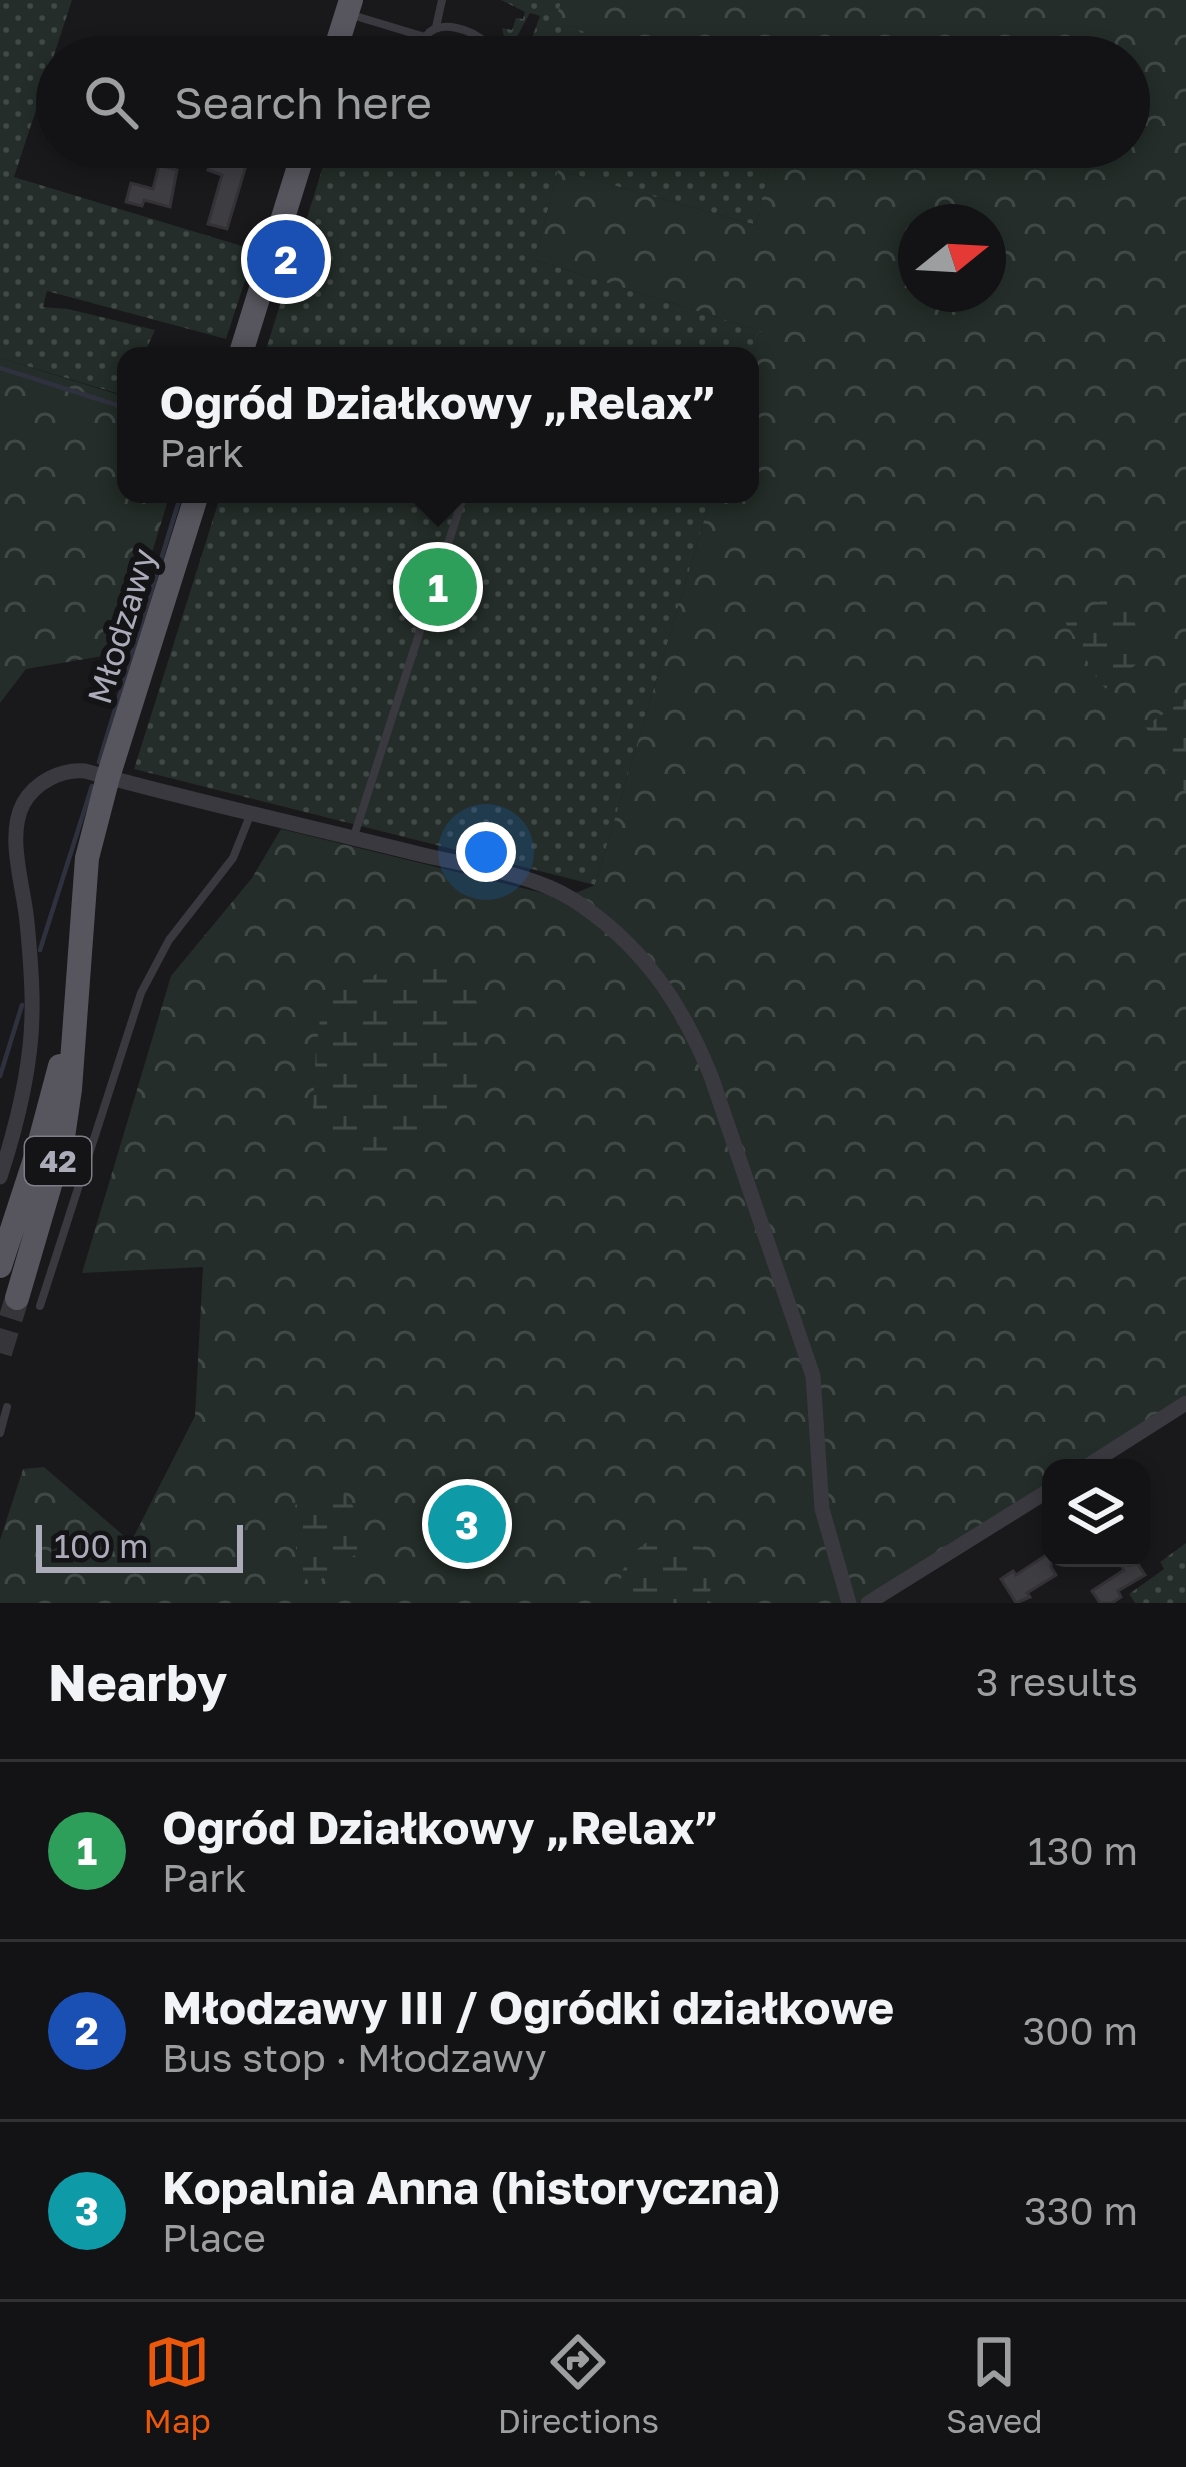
<!DOCTYPE html>
<meta charset="utf-8">
<style>
body{margin:0;font-family:"Golos Text",sans-serif;background:#202022;color:#f1f3f6}
.controls{position:absolute;right:36px;bottom:36px;display:grid;overflow:hidden;border-radius:24px;box-shadow:0 6px 18px #0003}
.controls button{width:108px;height:108px;display:grid;place-items:center;padding:0;border:0;border-bottom:3px solid #323234;background:#131214;color:#f1f3f6;font:60px sans-serif}
.compass{position:absolute;left:898px;top:204px;width:108px;height:108px;border-radius:50%;background:#131214;box-shadow:0 6px 18px #0003;rotate:72deg}
.scale{position:absolute;left:36px;bottom:30px;width:207px;box-sizing:border-box;padding-left:12px;border:6px solid #acabba;border-top:0;font-size:33px;line-height:42px;white-space:nowrap;color:#acabba;-webkit-text-stroke:9px #141315;paint-order:stroke}
.you{position:absolute;left:486px;top:852px;width:42px;height:42px;margin:-30px;border:9px solid #fff;border-radius:50%;background:#1a73e8;box-shadow:0 0 0 18px #1a73e833}
.badge{display:grid;place-items:center;width:78px;height:78px;border-radius:50%;background:#ea580c;color:#fff;font-size:39px;font-weight:700}
.pin{position:absolute;translate:-50% -50%;border:6px solid #fff;box-shadow:0 3px 12px #0006}
.popup{position:absolute;left:117px;top:347px;width:642px;height:156px;box-sizing:border-box;display:grid;place-content:center;border-radius:24px;background:#131214;filter:drop-shadow(0 3px 9px #0005);font-size:39px;white-space:nowrap;color:#9d9ea0}
.popup b{font-size:45px;color:#f1f3f6}
.popup::after{content:'';position:absolute;left:50%;top:100%;margin-left:-24px;border:24px solid transparent;border-top-color:#131214}
.list{margin:0;padding:0;list-style:none}
h2{display:flex;justify-content:space-between;align-items:center;height:156px;margin:0;padding:0 48px;font-size:51px}
h2 small{font-size:39px;font-weight:400;color:#9d9ea0}
.list li{display:grid;grid-template-columns:78px 1fr auto;gap:36px;align-items:center;box-sizing:border-box;height:180px;padding:0 48px;border-top:3px solid #323234}
.list b{display:block;font-size:45px;white-space:nowrap}
.list p{margin:0;font-size:39px;white-space:nowrap;color:#9d9ea0}
.list em{font-size:39px;font-style:normal;color:#9d9ea0}
.icon{flex:none;width:66px;height:66px;fill:none;stroke:currentColor;stroke-width:2;stroke-linecap:round;stroke-linejoin:round}
.map{position:relative;flex:none;width:1186px;height:1603px;overflow:hidden}
.search{position:absolute;background:#131214;box-shadow:0 6px 18px #0003;left:36px;right:36px;top:36px;height:132px;display:flex;align-items:center;gap:30px;box-sizing:border-box;padding:0 42px;border-radius:66px;color:#9d9ea0;font-size:45px}
.sheet{height:696px;background:#131214}
nav{display:flex;justify-content:space-around;align-items:center;box-sizing:border-box;height:168px;border-top:3px solid #323234;background:#131214;font-size:33px;color:#9d9ea0}
nav a{display:grid;justify-items:center;gap:6px}
nav .on{color:#ea580c}
.map>svg:first-child{display:block}
</style>
<div class="map">
<svg width="1186" height="1603" viewBox="0 0 1186 1603">
<defs>
<pattern id="green-dots" width="8" height="8" patternUnits="userSpaceOnUse" patternTransform="scale(3)"><rect width="8" height="8" fill="#242d29"/><path d="M2 2h.1M6 6h.1" fill="none" stroke="#414946" stroke-width="1.8" stroke-linecap="round"/></pattern>
<pattern id="forest-crowns" width="20" height="18" patternUnits="userSpaceOnUse" patternTransform="scale(3)"><rect width="20" height="18" fill="#242d29"/><path d="M2 6a3 3 0 1 1 6 0M12 15a3 3 0 1 1 6 0" fill="none" stroke="#414946"/></pattern>
<pattern id="wetland-marsh" width="20" height="14" patternUnits="userSpaceOnUse" patternTransform="scale(3)"><rect width="20" height="14" fill="#242d29"/><path d="M1 5h8M5 5V1M11 12h8M15 12V8" fill="none" stroke="#414946"/></pattern>
</defs>
<rect width="100%" height="100%" fill="#19181a"/>
<!-- green -->
<path fill="url(#green-dots)" d="M0 0H72L14 177 255 250 226 339 47 291 43 307 68 309 155 330 143 356H126V396L0 358Z
M501 0H562L556 20 646 57H525L540 16 530 13 515 40 504 37 502 28 512 30 516 18 523 19 525 12Z
M329 147H774L756 225 558 170 535 260 761 331 750 368V356H264Z
M221 494H712L595 885 134 769Z
M1186 1543V1603H1135L1129 1594 1164 1569 1160 1562Z"/>
<!-- forest -->
<path fill="url(#forest-crowns)" fill-rule="evenodd" d="M562 0H1186V1395L1071 1468H1051V1481L859 1603H0V1540L23 1469 44 1467 131 1542 195 1416 203 1267 82 1273 171 976 252 878 281 829 563 898 595 885 712 494H750V368L761 331 535 260 558 170 756 225 774 147H1129V57H646L555 20ZM916 222H988V294H916Z
M0 358 126 397V494H170L121 653 26 669 0 703Z"/>
<!-- wetland -->
<path fill="url(#wetland-marsh)" d="M1116 588 1125 590 1145 657 1106 689C1085 666 1085 648 1066 624L1068 617 1077 620Z
M1186 699V790L1185 791C1161 774 1160 749 1145 726Z
M427 960C434 963 447 966 454 971 493 1002 484 1057 474 1099 449 1121 406 1166 370 1159 354 1155 335 1140 320 1132L313 1108 316 1050 320 1019 329 1000 347 983 367 979 390 967Z
M332 1485C357 1495 360 1528 363 1552L346 1559 319 1581 310 1584C293 1563 293 1525 296 1499L299 1494Z
M674 1533C710 1541 718 1570 707 1603H625C609 1568 640 1537 674 1533Z"/>
<g fill="none" stroke-linecap="round" stroke-linejoin="round">
<!-- stream -->
<path stroke="#2f323e" stroke-width="4.5" d="M0 368 126 408
M99 762 181 494
M40 950 92 786
M0 1076 22 1005"/>
</g>
<!-- building -->
<path fill="#3e3d42" stroke="#343236" stroke-width="3" d="M213 156 247 162 227 229 208 224 222 175 208 170Z
M159 165 177 170 170 207 144 200 142 206 126 202 131 183 153 189Z
M1051 1552V1567L1056 1575 1027 1593 1030 1597 1016 1603 1001 1579 1013 1571 1016 1575Z
M1117 1558H1134L1145 1575 1118 1591 1121 1597 1112 1603H1100L1092 1591 1124 1570Z"/>
<g fill="none" stroke-linecap="round" stroke-linejoin="round">
<!-- primary-tunnel -->
<path stroke="#36353a" stroke-width="24" stroke-dasharray="24 12" stroke-linecap="butt" d="M0 1353 17 1298"/>
<!-- lane -->
<path stroke="#3a393f" stroke-width="8" d="M352 15 425 37
M436 27 442 0
M425 37C439 18 472 29 487 44V57
M425 37 424 45 430 57
M195 356H233
M354 836 464 494
M40 1306 141 993 169 940 233 858 251 813
M0 1433 7 1407"/>
<!-- street -->
<path stroke="#3a393f" stroke-width="15" d="M0 1177C17 1125 31 1070 32 1015 33 984 30 953 27 922 24 887 6 837 23 804 35 782 61 769 85 771 197 802 311 827 423 855 470 866 530 873 572 899 641 943 681 1002 711 1076L813 1376 822 1509 849 1603
M1084 1468 1186 1403
M868 1603 1051 1489"/>
<!-- primary -->
<path stroke="#57565e" stroke-width="24" d="M333 57 351 0
M240 356 305 147
M0 1266 36 1156 60 1066
M17 1298 62 1144 70 1089 87 858 108 777 197 494"/>
</g>
<g text-anchor="middle" dominant-baseline="central" stroke-width="12" stroke-linejoin="round" paint-order="stroke">
<!-- shield labels -->
<rect fill="#141315" stroke="#7e7d88" stroke-width="3" x="25" y="1137" width="66" height="48" rx="9"/>
<g font-size="30" font-weight="bold" fill="#acabba">
<text x="58" y="1161">42</text>
</g>
<!-- street labels -->
<g font-size="33" fill="#acabba" stroke="#141315">
<text transform="translate(121 626) rotate(-73)">Młodzawy</text>
</g>
</g>
</svg>
<div class="controls">
<button><svg class="icon" aria-label="layers" viewBox="0 0 24 24"><path d="M12 4l9 5-9 5-9-5zM3 14l9 5 9-5"/></svg></button>
</div>
<svg class="compass" viewBox="-18 -18 36 36"><path d="M0-13l5 13h-10z" fill="#e53935"/><path d="M0 13l5-13h-10z" fill="#9d9ea0"/></svg>
<div class="scale">100 m</div>
<div class="you"></div>
<div class="pin badge" style="left:438px;top:587px;background:#2e9e5b">1</div>
<div class="popup"><b>Ogród Działkowy „Relax”</b>Park</div>
<div class="pin badge" style="left:286px;top:259px;background:#1a4fb4">2</div>
<div class="pin badge" style="left:467px;top:1524px;background:#0f9aa8">3</div>
<div class="search"><svg class="icon" aria-label="search" viewBox="0 0 24 24"><circle cx="10" cy="10" r="6"/><path d="M15 15l6 6"/></svg>Search here</div>
</div>
<section class="sheet">
<h2>Nearby<small>3 results</small></h2>
<ul class="list">
<li><span class="badge" style="background:#2e9e5b">1</span><div><b>Ogród Działkowy „Relax”</b><p>Park</p></div><em>130 m</em></li>
<li><span class="badge" style="background:#1a4fb4">2</span><div><b>Młodzawy III / Ogródki działkowe</b><p>Bus stop · Młodzawy</p></div><em>300 m</em></li>
<li><span class="badge" style="background:#0f9aa8">3</span><div><b>Kopalnia Anna (historyczna)</b><p>Place</p></div><em>330 m</em></li>
</ul>
</section>
<nav>
<a class="on"><svg class="icon" aria-label="map" viewBox="0 0 24 24"><path d="M3 6l6-2 6 2 6-2v14l-6 2-6-2-6 2zM9 4v14M15 6v14"/></svg>Map</a>
<a><svg class="icon" aria-label="directions" viewBox="0 0 24 24"><path d="M12 3l9 9-9 9-9-9zM9 14v-3h6M13 9l2 2-2 2"/></svg>Directions</a>
<a><svg class="icon" aria-label="saved" viewBox="0 0 24 24"><path d="M7 4h10v16l-5-4-5 4z"/></svg>Saved</a>
</nav>
